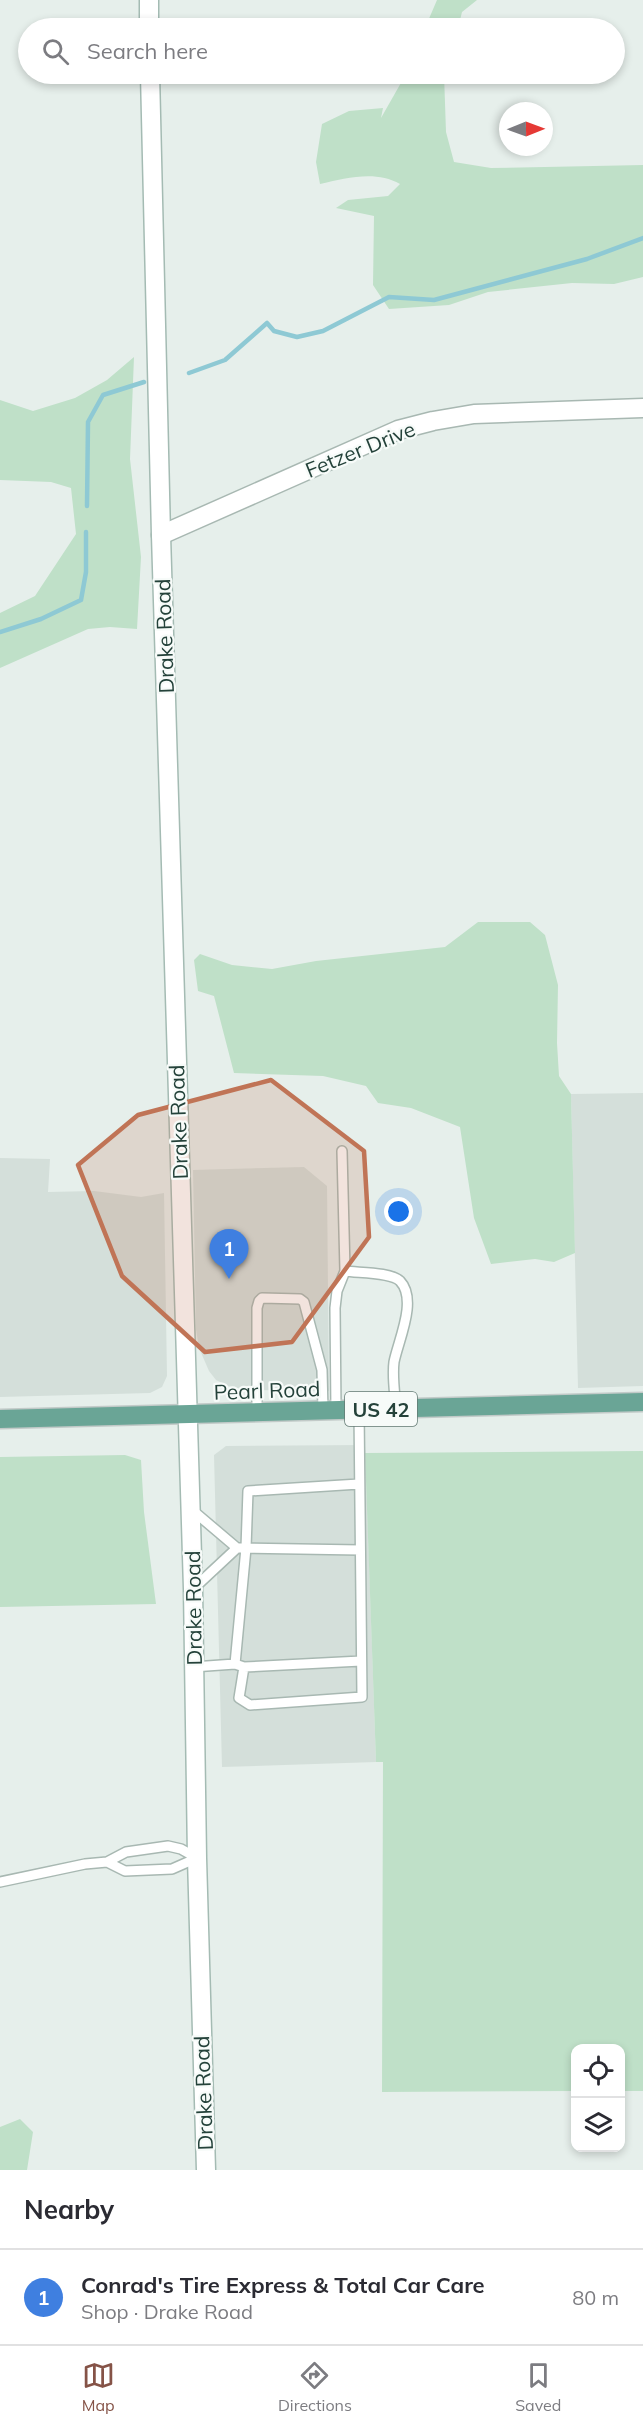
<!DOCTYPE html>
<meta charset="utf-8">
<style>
body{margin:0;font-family:Mulish,sans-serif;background:#f7f7f7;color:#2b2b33}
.controls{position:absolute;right:18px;bottom:18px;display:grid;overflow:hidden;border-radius:12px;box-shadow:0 3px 9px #0003}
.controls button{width:54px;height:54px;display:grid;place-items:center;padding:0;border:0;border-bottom:2px solid #e1e1e2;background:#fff;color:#2b2b33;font:30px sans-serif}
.compass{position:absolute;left:499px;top:102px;width:54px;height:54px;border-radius:50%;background:#fff;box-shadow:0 3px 9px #0003;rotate:89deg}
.you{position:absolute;left:399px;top:1212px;width:21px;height:21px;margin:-15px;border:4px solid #fff;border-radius:50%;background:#1a73e8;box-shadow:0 0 0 9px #1a73e833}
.badge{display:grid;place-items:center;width:39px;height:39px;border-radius:50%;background:#855347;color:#fff;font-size:20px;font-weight:700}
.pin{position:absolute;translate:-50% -50px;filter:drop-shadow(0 2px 3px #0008)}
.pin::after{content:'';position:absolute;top:32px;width:21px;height:18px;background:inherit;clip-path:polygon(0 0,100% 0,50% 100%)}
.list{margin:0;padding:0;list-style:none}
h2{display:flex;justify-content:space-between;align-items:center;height:78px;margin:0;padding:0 24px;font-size:26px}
h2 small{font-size:20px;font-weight:400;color:#7c7c81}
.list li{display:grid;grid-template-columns:39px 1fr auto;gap:18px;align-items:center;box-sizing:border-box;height:96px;padding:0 24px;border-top:2px solid #e1e1e2}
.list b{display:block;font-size:22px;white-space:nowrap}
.list p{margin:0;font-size:20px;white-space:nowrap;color:#7c7c81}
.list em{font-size:20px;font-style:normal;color:#7c7c81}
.icon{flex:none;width:33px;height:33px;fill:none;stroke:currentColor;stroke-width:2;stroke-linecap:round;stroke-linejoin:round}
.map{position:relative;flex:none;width:643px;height:2170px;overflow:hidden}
.search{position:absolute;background:#fff;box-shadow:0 3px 9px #0003;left:18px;right:18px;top:18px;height:66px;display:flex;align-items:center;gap:15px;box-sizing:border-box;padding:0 21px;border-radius:33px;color:#7c7c81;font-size:22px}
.sheet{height:174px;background:#fff}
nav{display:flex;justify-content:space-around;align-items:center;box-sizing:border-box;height:84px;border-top:2px solid #e1e1e2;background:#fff;font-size:16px;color:#7c7c81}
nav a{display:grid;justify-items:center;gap:3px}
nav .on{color:#855347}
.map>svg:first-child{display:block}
</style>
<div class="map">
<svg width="643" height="2170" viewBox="0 0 643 2170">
<rect width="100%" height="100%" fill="#e6efeb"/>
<!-- built -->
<path fill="#d4dfda" d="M643 1093V1386L578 1388 571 1094Z
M0 1158 50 1159 48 1192 94 1191 141 1197 164 1193 167 1376 162 1387 150 1393 0 1397Z
M304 1167 327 1186 329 1391 246 1390 228 1386 216 1380 209 1371 199 1348 196 1329 193 1170Z
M365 1445 376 1762 222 1767 214 1455 226 1446Z"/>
<!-- green -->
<path fill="#bfe0c8" d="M437 0H477L462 12 458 28H425Z
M406 74H444L446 132 454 162 491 168 643 165V277L614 284 572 283 488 292 449 305 389 309 373 285 374 216 336 208 348 200 388 196 400 184C376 170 346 178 320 184L316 162 322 124 349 111 383 108 381 118Z
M134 357 130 459 141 557 137 629 110 627 88 629 0 668V613L35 596 76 534 71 488 51 482 0 480V400L33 411 75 398 107 380Z
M478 922H530L545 935 558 985 557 1043 559 1076 571 1094 575 1253 554 1262 535 1259 491 1264 474 1218 460 1127 411 1108 378 1103 366 1086 323 1076 234 1073 214 996 198 991 194 960 200 954 232 965 272 969 316 961 445 947Z
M643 1451V2091H621L620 2048H576L575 2091 382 2092 383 1762H376L365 1453Z
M125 1455 141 1460 144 1512 156 1604 0 1607V1457Z
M20 2119 33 2132 27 2170H0V2127Z"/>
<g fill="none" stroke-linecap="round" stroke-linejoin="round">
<!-- stream -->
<path stroke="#8ec9d4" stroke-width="4.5" d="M189 373 225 360 267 323 274 331 297 337 323 331 389 297 434 300 587 259 643 238
M87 506 88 422 103 395 144 382
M0 632 41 619 81 600 86 572V532"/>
<defs>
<path id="lane" d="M345 1271C358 1273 391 1272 400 1281 418 1300 398 1341 394 1362 392 1377 395 1394 396 1409
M336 1411 335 1308 337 1291 345 1271 342 1151
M257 1413V1308L259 1301 262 1298 300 1299 304 1302 322 1370 323 1411
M359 1484 248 1491 246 1548 360 1550
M191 1509 237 1548H246L235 1664
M193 1589 237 1548
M193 1667 235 1664 244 1667 239 1698 250 1705 362 1697 359 1410
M244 1667 361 1661
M107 1862 125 1871 172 1869 197 1858
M0 1882 85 1864 107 1862 126 1852 168 1846 181 1849 197 1858"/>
<path id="street" d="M161 535 398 430 433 421 474 414 643 408"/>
<path id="secondary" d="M149 0V28
M150 74 161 535 193 1589 197 1858 206 2170"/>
<path id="primary" d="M0 1419 643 1402"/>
</defs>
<!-- lane casing -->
<use href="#lane" stroke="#a8b8b2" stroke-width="12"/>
<!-- street casing -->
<use href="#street" stroke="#a8b8b2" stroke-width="21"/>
<!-- secondary casing -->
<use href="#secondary" stroke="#a4bbb3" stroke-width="21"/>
<!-- primary casing -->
<use href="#primary" stroke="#c2cac8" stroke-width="21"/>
<!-- lane -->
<use href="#lane" stroke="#fff" stroke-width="9"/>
<!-- street -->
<use href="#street" stroke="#fff" stroke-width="18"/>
<!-- secondary -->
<use href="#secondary" stroke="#fff" stroke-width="18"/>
<!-- primary -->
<use href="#primary" stroke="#6aa596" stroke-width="18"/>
</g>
<!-- marked area -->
<path fill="#c07456" fill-opacity="0.2" stroke="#c07456" stroke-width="4.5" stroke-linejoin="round" d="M271 1080 364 1151 369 1237 292 1342 205 1352 122 1276 78 1165 138 1115Z"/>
<g text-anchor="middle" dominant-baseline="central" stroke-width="4.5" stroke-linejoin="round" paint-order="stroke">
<!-- shield labels -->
<rect fill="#f7fbf9" stroke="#637a73" stroke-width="1.5" x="345" y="1392" width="72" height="34" rx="4.5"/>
<g font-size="20" font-weight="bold" fill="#24423a">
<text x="381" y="1409">US 42</text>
</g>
<!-- street labels -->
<g font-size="21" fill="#24423a" stroke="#f7fbf9">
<text transform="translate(360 449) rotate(-22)">Fetzer Drive</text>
<text transform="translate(164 636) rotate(-92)">Drake Road</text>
<text transform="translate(178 1122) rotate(-92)">Drake Road</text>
<text transform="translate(267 1390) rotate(-2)">Pearl Road</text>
<text transform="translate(193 1608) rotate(-91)">Drake Road</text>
<text transform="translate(203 2093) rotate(-92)">Drake Road</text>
</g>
</g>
</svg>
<div class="controls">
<button><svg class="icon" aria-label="locate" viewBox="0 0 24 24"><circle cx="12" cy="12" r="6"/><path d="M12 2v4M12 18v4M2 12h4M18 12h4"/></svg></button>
<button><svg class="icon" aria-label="layers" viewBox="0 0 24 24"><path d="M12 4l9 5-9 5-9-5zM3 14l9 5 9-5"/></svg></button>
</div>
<svg class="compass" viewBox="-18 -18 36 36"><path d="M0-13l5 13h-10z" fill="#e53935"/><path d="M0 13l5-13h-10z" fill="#7c7c81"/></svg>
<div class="you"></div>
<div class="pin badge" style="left:229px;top:1279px;background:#3f7fe0">1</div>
<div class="search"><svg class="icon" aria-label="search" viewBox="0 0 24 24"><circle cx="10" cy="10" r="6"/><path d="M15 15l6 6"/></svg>Search here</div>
</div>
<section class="sheet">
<h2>Nearby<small></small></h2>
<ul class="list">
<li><span class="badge" style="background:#3f7fe0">1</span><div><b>Conrad's Tire Express &amp; Total Car Care</b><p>Shop · Drake Road</p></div><em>80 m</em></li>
</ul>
</section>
<nav>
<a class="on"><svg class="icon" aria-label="map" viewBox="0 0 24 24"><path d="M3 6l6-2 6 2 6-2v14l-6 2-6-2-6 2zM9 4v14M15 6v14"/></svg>Map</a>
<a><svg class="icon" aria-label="directions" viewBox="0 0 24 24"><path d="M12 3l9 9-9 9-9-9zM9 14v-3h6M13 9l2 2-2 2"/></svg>Directions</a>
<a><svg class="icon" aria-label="saved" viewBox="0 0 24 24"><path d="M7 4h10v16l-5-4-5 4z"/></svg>Saved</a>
</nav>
